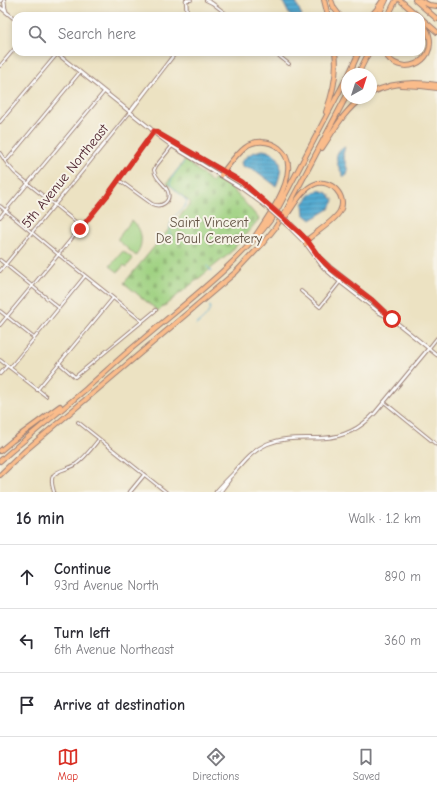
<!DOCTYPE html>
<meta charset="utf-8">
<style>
body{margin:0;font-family:"Comic Neue",sans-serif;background:#f2f2f3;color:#2b2b33}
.compass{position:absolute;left:341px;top:68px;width:36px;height:36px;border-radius:50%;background:#fff;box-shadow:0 2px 6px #0003;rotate:39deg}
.stop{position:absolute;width:12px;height:12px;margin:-9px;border:3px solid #d93025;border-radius:50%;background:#fff}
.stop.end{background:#d93025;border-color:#fff;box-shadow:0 1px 4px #0008}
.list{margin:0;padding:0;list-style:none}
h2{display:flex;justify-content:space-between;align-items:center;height:52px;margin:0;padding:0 16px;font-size:17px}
h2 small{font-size:13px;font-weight:400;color:#7c7c81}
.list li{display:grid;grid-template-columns:26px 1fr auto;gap:12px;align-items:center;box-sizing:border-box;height:64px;padding:0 16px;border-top:1px solid #e1e1e2}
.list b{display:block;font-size:15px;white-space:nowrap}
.list p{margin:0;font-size:13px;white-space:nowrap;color:#7c7c81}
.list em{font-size:13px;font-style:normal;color:#7c7c81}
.icon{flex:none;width:22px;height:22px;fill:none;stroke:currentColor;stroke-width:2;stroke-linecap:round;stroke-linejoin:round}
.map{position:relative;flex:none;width:437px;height:492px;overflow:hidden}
.search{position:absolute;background:#fff;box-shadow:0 2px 6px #0003;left:12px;right:12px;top:12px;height:44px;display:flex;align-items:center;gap:10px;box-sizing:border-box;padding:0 14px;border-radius:12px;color:#7c7c81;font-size:15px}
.sheet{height:244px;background:#fff}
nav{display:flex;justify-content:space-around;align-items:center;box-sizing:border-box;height:56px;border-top:1px solid #e1e1e2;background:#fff;font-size:11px;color:#7c7c81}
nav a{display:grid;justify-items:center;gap:2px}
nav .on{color:#d93025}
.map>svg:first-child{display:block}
</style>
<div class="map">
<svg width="437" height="492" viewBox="0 0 437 492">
<defs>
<pattern id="cemetery-stones" width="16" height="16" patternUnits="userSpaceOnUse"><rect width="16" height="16" fill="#9fd181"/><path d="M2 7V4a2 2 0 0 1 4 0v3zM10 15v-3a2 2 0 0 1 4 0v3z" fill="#8ab370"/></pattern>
<pattern id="water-rules" width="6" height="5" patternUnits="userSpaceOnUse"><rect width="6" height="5" fill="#55abd1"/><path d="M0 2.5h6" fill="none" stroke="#488baa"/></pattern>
</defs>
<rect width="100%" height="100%" fill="#f7f3e8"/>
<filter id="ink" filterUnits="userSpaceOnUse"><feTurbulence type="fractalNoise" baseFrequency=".025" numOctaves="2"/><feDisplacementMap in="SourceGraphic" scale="8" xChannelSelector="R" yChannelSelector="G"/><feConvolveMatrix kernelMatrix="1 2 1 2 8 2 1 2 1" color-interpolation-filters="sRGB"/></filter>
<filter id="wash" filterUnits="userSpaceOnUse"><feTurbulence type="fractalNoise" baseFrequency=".012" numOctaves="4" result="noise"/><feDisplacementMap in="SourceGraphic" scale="16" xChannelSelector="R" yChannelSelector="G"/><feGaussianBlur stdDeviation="0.9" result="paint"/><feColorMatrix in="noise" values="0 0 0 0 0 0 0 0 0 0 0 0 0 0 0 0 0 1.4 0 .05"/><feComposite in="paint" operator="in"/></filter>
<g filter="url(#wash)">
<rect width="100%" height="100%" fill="#ece2c2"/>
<!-- cemetery -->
<path fill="url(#cemetery-stones)" stroke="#747856" d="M185 160 212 182 216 178C235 189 245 203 259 219L229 254 158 311 124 283 191 203 167 183Z"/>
<!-- park -->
<path fill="#9fd181" stroke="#747856" d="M132 220C143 230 144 243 136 256L118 240V238Z
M123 251 133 259 126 267 124 265 118 272 110 266Z"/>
<!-- water -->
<path fill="url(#water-rules)" stroke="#50657e" d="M282 0H295L302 16H290Z
M345 146 343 155 348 171 347 175 344 177C338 166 330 154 345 146Z
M263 150C284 153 283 170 276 186L256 171 242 166 241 162C249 154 252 152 263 150Z
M319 190 328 193 334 201 329 209 311 220 304 214 303 204 310 195Z"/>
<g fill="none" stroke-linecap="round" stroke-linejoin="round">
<!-- stream -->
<path stroke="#55abd1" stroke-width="1" d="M172 240C168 234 169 225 173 219 177 212 185 209 187 201L171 186 170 183 173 176 184 162
M207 266 211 271
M196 325C202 320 210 315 210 306"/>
</g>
</g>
<g filter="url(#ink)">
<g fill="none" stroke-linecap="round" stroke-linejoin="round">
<defs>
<path id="minor" d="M186 0H191
M206 0 212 3 229 16
M274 52 289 64
M0 66 16 47
M0 122 57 54
M0 153 8 165 15 173 82 227
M5 161 8 159 80 72
M119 180 152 204C161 208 171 202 168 192 165 183 156 181 154 170L156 166 172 146
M0 206 59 255 142 321
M0 217 104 92
M0 260 59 308
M0 271 80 174 130 112
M301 291 320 307 343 278
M0 311 34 338
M0 325 107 196 154 131
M429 348 437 338
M0 360 46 396
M59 363 75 377 156 310
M10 368 85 276
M0 374 7 366
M37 390 113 298
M384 402 437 445
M78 422 166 492
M54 492C53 487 50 481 53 476 56 470 69 469 75 465 85 458 92 448 99 439"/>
<path id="tertiary" d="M4 0 5 8 6 11
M186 0 187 16
M0 1 1 0
M0 7 16 20
M55 52 150 128 157 135 172 146 241 188 264 205
M130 112 176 52
M154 131 242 182 266 203
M291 224 302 235 319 257 330 267 372 300 392 319 437 355
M289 227 306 244 323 267 340 282 380 313 388 317
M130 492 144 475
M216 492C221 486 227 480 233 474 243 462 252 451 267 444 286 436 304 439 324 438 344 437 361 428 375 413L429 348
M220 492 229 480"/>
<path id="motorway" d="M324 0 328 16
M331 0 334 8 340 16
M400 0 418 16
M415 0 437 19
M419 0 429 5 437 6
M371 16 377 9 383 0
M378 16 386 0
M388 16 396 0
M421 18 437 32
M384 52C399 79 437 63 429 35 428 30 424 26 421 22
M349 74 359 52
M358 74 369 52
M401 85 421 86 437 88
M371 93C392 82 414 81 437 85
M326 112C333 93 338 72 335 52
M322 148C334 130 344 111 362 98
M221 175C227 167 237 153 245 147 254 140 269 140 279 148 285 153 289 161 288 170 287 191 268 217 256 235
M286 216C294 205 302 189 315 184 331 178 348 197 340 211 335 221 316 232 307 240L306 244
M0 451 12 441 60 406
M0 461C28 436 58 413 86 389 105 372 123 355 143 339 189 300 239 263 275 214L347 77
M0 475 26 450 236 272 263 243 275 228 287 209 347 95"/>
</defs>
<!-- minor casing -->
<use href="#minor" stroke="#9b8076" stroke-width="4"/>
<!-- tertiary casing -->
<use href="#tertiary" stroke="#9b8076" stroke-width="4.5"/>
<!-- motorway casing -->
<use href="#motorway" stroke="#9b8076" stroke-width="6"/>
<!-- minor -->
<use href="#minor" stroke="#fff" stroke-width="2"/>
<!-- tertiary -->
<use href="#tertiary" stroke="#fff" stroke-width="2.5"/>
<!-- motorway -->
<use href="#motorway" stroke="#fabc8b" stroke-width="4"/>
<defs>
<path id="tertiary-bridge" d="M266 203 291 224
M264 205 289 227"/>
</defs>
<!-- tertiary-bridge casing -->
<use href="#tertiary-bridge" stroke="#9b8076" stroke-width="4.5" stroke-linecap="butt"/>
<!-- tertiary-bridge -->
<use href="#tertiary-bridge" stroke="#fff" stroke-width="2.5"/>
</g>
</g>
<g fill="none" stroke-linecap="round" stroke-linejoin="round" filter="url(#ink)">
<!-- route -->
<path stroke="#d93025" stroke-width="5" d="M80 229 107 196 154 131 242 182 250 189 300 233 307 240 319 257 330 268 372 300 392 319"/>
</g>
<g text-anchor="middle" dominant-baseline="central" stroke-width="4" stroke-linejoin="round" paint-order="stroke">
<!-- street labels -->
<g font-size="14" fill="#4a1f2b" stroke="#f7f3e8">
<text transform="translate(65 176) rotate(-51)">5th Avenue Northeast</text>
</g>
<!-- park labels -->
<g font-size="14" fill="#645445" stroke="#f7f3e8">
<text x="209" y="222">Saint Vincent<tspan x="209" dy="16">De Paul Cemetery</tspan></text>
</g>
</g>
</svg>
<svg class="compass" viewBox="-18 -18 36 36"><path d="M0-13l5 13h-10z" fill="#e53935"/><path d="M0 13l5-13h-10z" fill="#7c7c81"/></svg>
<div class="stop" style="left:392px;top:319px"></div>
<div class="stop end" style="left:80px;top:229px"></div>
<div class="search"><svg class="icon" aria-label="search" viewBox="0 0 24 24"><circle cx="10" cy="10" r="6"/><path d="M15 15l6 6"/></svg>Search here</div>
</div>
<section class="sheet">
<h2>16 min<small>Walk · 1.2 km</small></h2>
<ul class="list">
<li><svg class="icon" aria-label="ahead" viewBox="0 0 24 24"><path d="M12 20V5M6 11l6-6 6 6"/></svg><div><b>Continue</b><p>93rd Avenue North</p></div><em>890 m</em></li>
<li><svg class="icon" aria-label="left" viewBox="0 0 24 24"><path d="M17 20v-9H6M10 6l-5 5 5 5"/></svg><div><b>Turn left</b><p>6th Avenue Northeast</p></div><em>360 m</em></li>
<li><svg class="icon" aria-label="arrive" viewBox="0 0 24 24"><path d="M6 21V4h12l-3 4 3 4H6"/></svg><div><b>Arrive at destination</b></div></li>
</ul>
</section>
<nav>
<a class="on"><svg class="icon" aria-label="map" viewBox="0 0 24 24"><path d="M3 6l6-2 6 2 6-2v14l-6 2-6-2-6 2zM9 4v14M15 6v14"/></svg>Map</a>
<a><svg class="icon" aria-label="directions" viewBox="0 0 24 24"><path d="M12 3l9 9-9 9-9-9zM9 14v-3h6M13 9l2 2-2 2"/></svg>Directions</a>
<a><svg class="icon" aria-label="saved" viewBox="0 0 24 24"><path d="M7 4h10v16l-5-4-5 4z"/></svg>Saved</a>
</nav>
